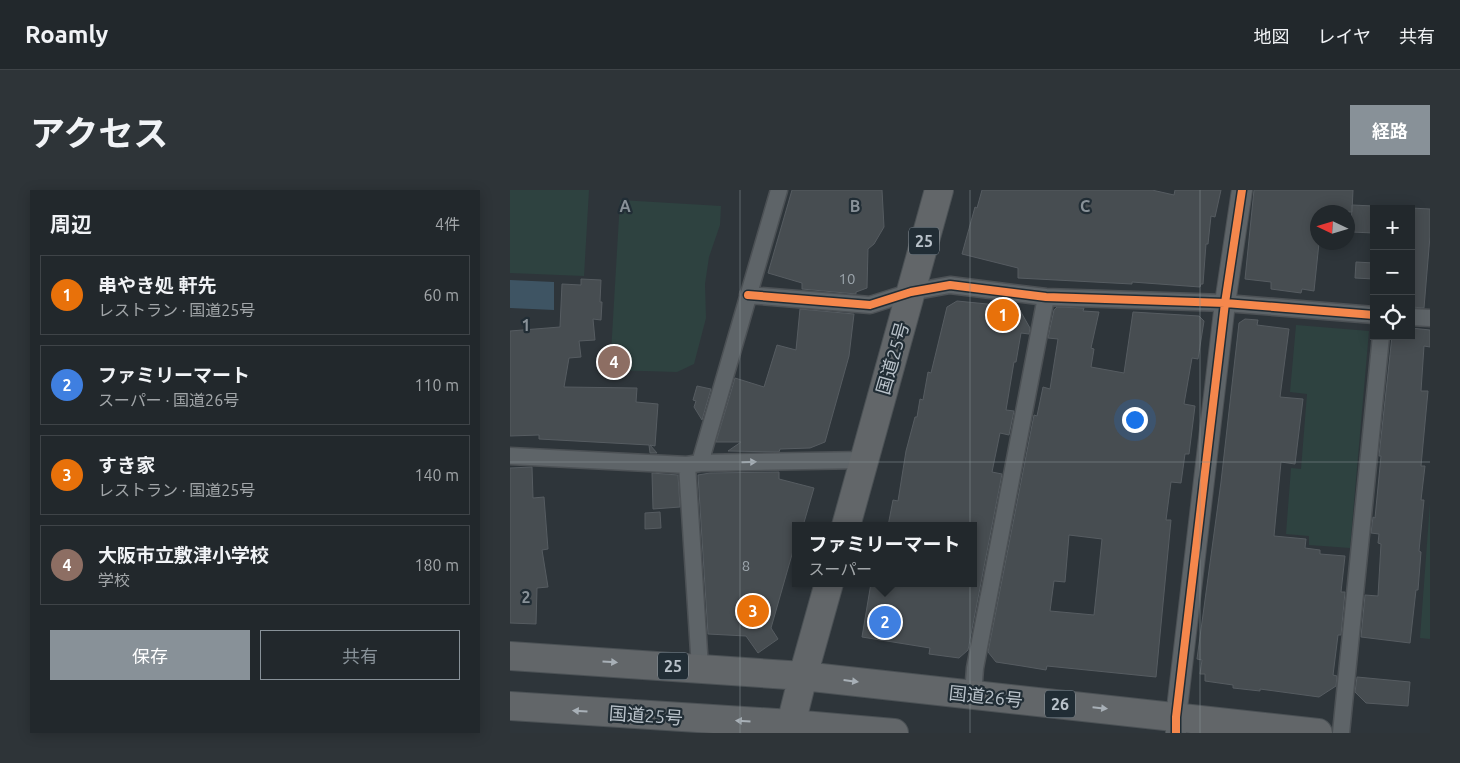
<!DOCTYPE html>
<html lang="ja">
<meta charset="utf-8">
<style>
body{margin:0;font-family:Ubuntu,"Noto Sans JP",sans-serif;background:#2e3438;color:#f1f3f6}
.controls{position:absolute;right:15px;top:15px;display:grid;overflow:hidden;border-radius:0px;box-shadow:0 2px 12px #0003}
.controls button{width:45px;height:45px;display:grid;place-items:center;padding:0;border:0;border-bottom:1px solid #3f4448;background:#22282c;color:#f1f3f6;font:25px sans-serif}
.compass{position:absolute;left:800px;top:15px;width:45px;height:45px;border-radius:50%;background:#22282c;box-shadow:0 2px 12px #0003;rotate:274deg}
.you{position:absolute;left:624px;top:229px;width:18px;height:18px;margin:-12px;border:4px solid #fff;border-radius:50%;background:#1a73e8;box-shadow:0 0 0 8px #1a73e833}
.badge{display:grid;place-items:center;width:32px;height:32px;border-radius:50%;background:#889198;color:#fff;font-size:16px;font-weight:700}
.pin{position:absolute;translate:-50% -50%;border:2px solid #fff;box-shadow:0 1px 5px #0006}
.popup{position:absolute;left:282px;top:332px;width:185px;height:65px;box-sizing:border-box;display:grid;place-content:center;border-radius:0px;background:#22282c;filter:drop-shadow(0 1px 4px #0005);font-size:16px;white-space:nowrap;color:#a2a6a9}
.popup b{font-size:19px;color:#f1f3f6}
.popup::after{content:'';position:absolute;left:50%;top:100%;margin-left:-10px;border:10px solid transparent;border-top-color:#22282c}
.list{margin:0;padding:0;list-style:none}
h2{display:flex;justify-content:space-between;align-items:center;height:65px;margin:0;padding:0 20px;font-size:21px}
h2 small{font-size:16px;font-weight:400;color:#a2a6a9}
.list li{display:grid;grid-template-columns:32px 1fr auto;gap:15px;align-items:center;box-sizing:border-box;height:80px;margin:0 10px 10px;padding:0 10px;border:1px solid #3f4448;border-radius:0px}
.list b{display:block;font-size:19px;white-space:nowrap}
.list p{margin:0;font-size:16px;white-space:nowrap;color:#a2a6a9}
.list em{font-size:16px;font-style:normal;color:#a2a6a9}
.actions{display:flex;gap:10px;padding:15px 20px}
.actions a{flex:1;padding:11px 0;border:1px solid #889198;border-radius:0px;text-align:center;font-size:18px;color:#889198}
.actions .main{background:#889198;color:#fff}
.icon{flex:none;width:28px;height:28px;fill:none;stroke:currentColor;stroke-width:2;stroke-linecap:round;stroke-linejoin:round}
.map{position:relative;flex:none;width:920px;height:543px;overflow:hidden;border-radius:0px}
header{display:flex;align-items:center;gap:30px;box-sizing:border-box;height:70px;padding:0 25px;background:#22282c;border-bottom:1px solid #3f4448}
header strong{font-size:24px}
nav{display:flex;gap:28px;margin-inline-start:auto;font-size:18px}
.intro{display:flex;align-items:center;justify-content:space-between;box-sizing:border-box;height:120px;padding:0 30px}
h1{margin:0;font-size:35px}
.button{padding:12px 22px;border-radius:0px;background:#889198;color:#fff;font-size:18px;font-weight:700}
main{display:flex;gap:30px;padding:0 30px}
aside{flex:1;background:#22282c;border-radius:0px;box-shadow:0 2px 12px #0003}
.map>svg:first-child{display:block}
</style>
<header>
<strong>Roamly</strong>
<nav><a>地図</a><a>レイヤ</a><a>共有</a></nav>
</header>
<div class="intro"><h1>アクセス</h1><a class="button">経路</a></div>
<main>
<aside>
<h2>周辺<small>4件</small></h2>
<ul class="list">
<li><span class="badge" style="background:#e8710a">1</span><div><b>串やき処 軒先</b><p>レストラン · 国道25号</p></div><em>60 m</em></li>
<li><span class="badge" style="background:#3f7fe0">2</span><div><b>ファミリーマート</b><p>スーパー · 国道26号</p></div><em>110 m</em></li>
<li><span class="badge" style="background:#e8710a">3</span><div><b>すき家</b><p>レストラン · 国道25号</p></div><em>140 m</em></li>
<li><span class="badge" style="background:#8d6e63">4</span><div><b>大阪市立敷津小学校</b><p>学校</p></div><em>180 m</em></li>
</ul>
<div class="actions"><a class="main">保存</a><a>共有</a></div>
</aside>
<div class="map">
<svg width="920" height="543" viewBox="0 0 920 543">
<rect width="100%" height="100%" fill="#2e353a"/>
<!-- green -->
<path fill="#2e4240" d="M0 0H79L74 86 0 83Z
M110 10 211 16 210 35 199 67 195 94 196 128 184 174 167 182 100 180Z
M786 135 859 141 840 358 799 355V346L776 344 781 278 791 279 797 204 780 202Z
M920 313V449L910 448Z"/>
<!-- water -->
<path fill="#3e5463" d="M0 90 44 92V120L0 118Z"/>
<!-- building -->
<path fill="#474d51" stroke="#565c61" fill-rule="evenodd" d="M282 0H372L374 37 364 54 358 59 357 98 346 102V104L292 99V93L258 83Z
M472 0H642L664 5 665 0H711L705 27 701 26 698 54H696L693 94H691L690 97 622 92V94L508 88V78L452 64 465 17 467 18Z
M744 0H843L842 22H808V53H809L804 101 792 99 791 103 761 99V92L735 89Z
M842 15 864 16V43L841 42Z
M901 18 920 19V46L914 118 901 117Z
M846 72 864 73V89L845 88Z
M71 89 91 90 90 112H92L91 130 83 129 85 150 69 151 71 167 59 168 54 197 127 198 126 212 148 214 145 256 140 255 147 263H140L139 255 29 249V245L0 246V141L50 137 52 94 71 95Z
M447 111 508 117 520 138 519 144 511 143 506 172H504L496 220 504 221 499 245 490 243 482 282 492 284 458 460 449 468 419 464 420 458 352 447 361 393H464V336H378L383 310 388 311 396 261 405 227H407L410 209 413 210 418 182 421 183 437 117Z
M547 117 574 118 573 121 589 122 581 158 584 159 581 177 614 183 623 122 689 126 694 131 688 169 682 168 674 214 685 216 679 264H675L671 293 661 292 656 330H661L646 487 537 476 536 480 512 476 486 472 478 462 524 225 527 226 533 197 540 199 548 149 538 148 544 120ZM559 345 592 349 584 425 540 421 544 391 555 392Z
M290 119 344 124 339 166 315 252 300 258 270 259 269 262 218 261 231 252H206L225 188 254 197 267 155 286 160Z
M735 129 748 130 747 135 779 139 770 207 793 209 785 274 771 272 764 346 796 349 795 358 810 360V364L835 366 831 402H835L831 445H828L823 485 827 486 826 496 809 507 750 499V501L723 498V495L695 491V484H690L692 470 687 469 711 292 729 133Z
M901 138 920 140V157L914 156 911 201H918L911 276H915L911 310H914L909 361 911 362 908 400H906L900 453 851 447 855 405 868 406 871 354 868 353 869 344 861 343 863 327 865 328 871 266H869L882 146H901Z
M187 196 201 199 192 230 184 217 186 211 183 210Z
M22 277 23 308 34 307 38 359 32 360 38 397 27 398 26 434 0 433V278Z
M269 282V289L304 298 293 336H286V362L283 361 261 438 268 449 248 463 236 446 198 444 188 285 200 283Z
M142 283 168 285 170 317 143 319Z
M150 322 151 338 135 339V323Z
M847 487 900 492 898 516 856 513 845 502Z"/>
<g fill="none" stroke-linecap="round" stroke-linejoin="round">
<defs>
<path id="minor" d="M238 105 360 115 401 102 440 95 536 107 715 113 864 125
M901 127 920 128
M0 266 177 275 190 273 354 270
M190 273 269 0
M177 275 190 478
M463 504 465 478 536 107
M831 543 871 146"/>
<path id="tertiary" d="M666 543V527L715 113 732 0"/>
<path id="trunk" d="M336 336 429 0
M0 466 293 486 808 543
M0 516 281 534 384 543
M281 534 293 486 319 393"/>
</defs>
<!-- minor casing -->
<use href="#minor" stroke="#4c5155" stroke-width="19"/>
<!-- tertiary casing -->
<use href="#tertiary" stroke="#4c5155" stroke-width="22"/>
<!-- trunk casing -->
<use href="#trunk" stroke="#4b5155" stroke-width="30"/>
<!-- minor -->
<use href="#minor" stroke="#5e6468" stroke-width="16"/>
<!-- tertiary -->
<use href="#tertiary" stroke="#5e6468" stroke-width="20"/>
<!-- trunk -->
<use href="#trunk" stroke="#626669" stroke-width="28"/>
<defs>
<path id="cycleway" d="M238 105 360 115 401 102 440 95 536 107 715 113 864 125
M666 543V527L715 113 732 0"/>
</defs>
<!-- cycleway casing -->
<use href="#cycleway" stroke="#212d35" stroke-width="11"/>
<!-- cycleway -->
<use href="#cycleway" stroke="#f5874c" stroke-width="8"/>
</g>
<!-- one-way arrows -->
<defs><path id="oneway-solid" d="M-6-.8H1V-3.2L6.5 0L1 3.2V.8H-6Z" transform="scale(1.25)"/></defs>
<use fill="#a7afb6" href="#oneway-solid" transform="translate(239 272) rotate(-1)"/>
<g fill="#a8b0b7">
<use href="#oneway-solid" transform="translate(100 472) rotate(4)"/>
<use href="#oneway-solid" transform="translate(341 491) rotate(7)"/>
<use href="#oneway-solid" transform="translate(590 518) rotate(6)"/>
<use href="#oneway-solid" transform="translate(70 521) rotate(-176)"/>
<use href="#oneway-solid" transform="translate(233 531) rotate(-176)"/>
</g>
<!-- grid -->
<path fill="none" stroke="#889198" stroke-width="1" stroke-opacity="0.55" d="M230 0V543M460 0V543M690 0V543M0 272H920"/>
<g text-anchor="middle" dominant-baseline="central" stroke-width="4.5" stroke-linejoin="round" paint-order="stroke">
<!-- number labels -->
<g font-size="15" fill="#9ca5ac">
<text x="337" y="88">10</text>
<text x="236" y="375">8</text>
</g>
<!-- shield labels -->
<g fill="#212d35" stroke="#8b959d" stroke-width="1">
<rect x="399" y="37.5" width="30" height="27" rx="4"/>
<rect x="148" y="462.5" width="30" height="27" rx="4"/>
<rect x="535" y="500.5" width="30" height="27" rx="4"/>
</g>
<g font-size="16" font-weight="bold" fill="#b9c2ca">
<text x="414" y="51">25</text>
<text x="163" y="476">25</text>
<text x="550" y="514">26</text>
</g>
<!-- street labels -->
<g font-size="18" fill="#b9c2ca" stroke="#212d35">
<text transform="translate(382 168) rotate(-74)">国道25号</text>
<text transform="translate(476 506) rotate(6)">国道26号</text>
<text transform="translate(136 525) rotate(4)">国道25号</text>
</g>
</g>
<g font-size="16" text-anchor="middle" font-weight="bold" fill="#889198" stroke="#212d35" stroke-width="4.5" stroke-linejoin="round" paint-order="stroke">
<text x="115" y="22">A</text>
<text x="345" y="22">B</text>
<text x="575" y="22">C</text>
<text x="16" y="141">1</text>
<text x="16" y="413">2</text>
</g>
</svg>
<div class="controls">
<button>+</button>
<button>−</button>
<button><svg class="icon" aria-label="locate" viewBox="0 0 24 24"><circle cx="12" cy="12" r="6"/><path d="M12 2v4M12 18v4M2 12h4M18 12h4"/></svg></button>
</div>
<svg class="compass" viewBox="-18 -18 36 36"><path d="M0-13l5 13h-10z" fill="#e53935"/><path d="M0 13l5-13h-10z" fill="#a2a6a9"/></svg>
<div class="you"></div>
<div class="pin badge" style="left:493px;top:125px;background:#e8710a">1</div>
<div class="pin badge" style="left:375px;top:432px;background:#3f7fe0">2</div>
<div class="popup"><b>ファミリーマート</b>スーパー</div>
<div class="pin badge" style="left:243px;top:421px;background:#e8710a">3</div>
<div class="pin badge" style="left:104px;top:172px;background:#8d6e63">4</div>
</div>
</main>
